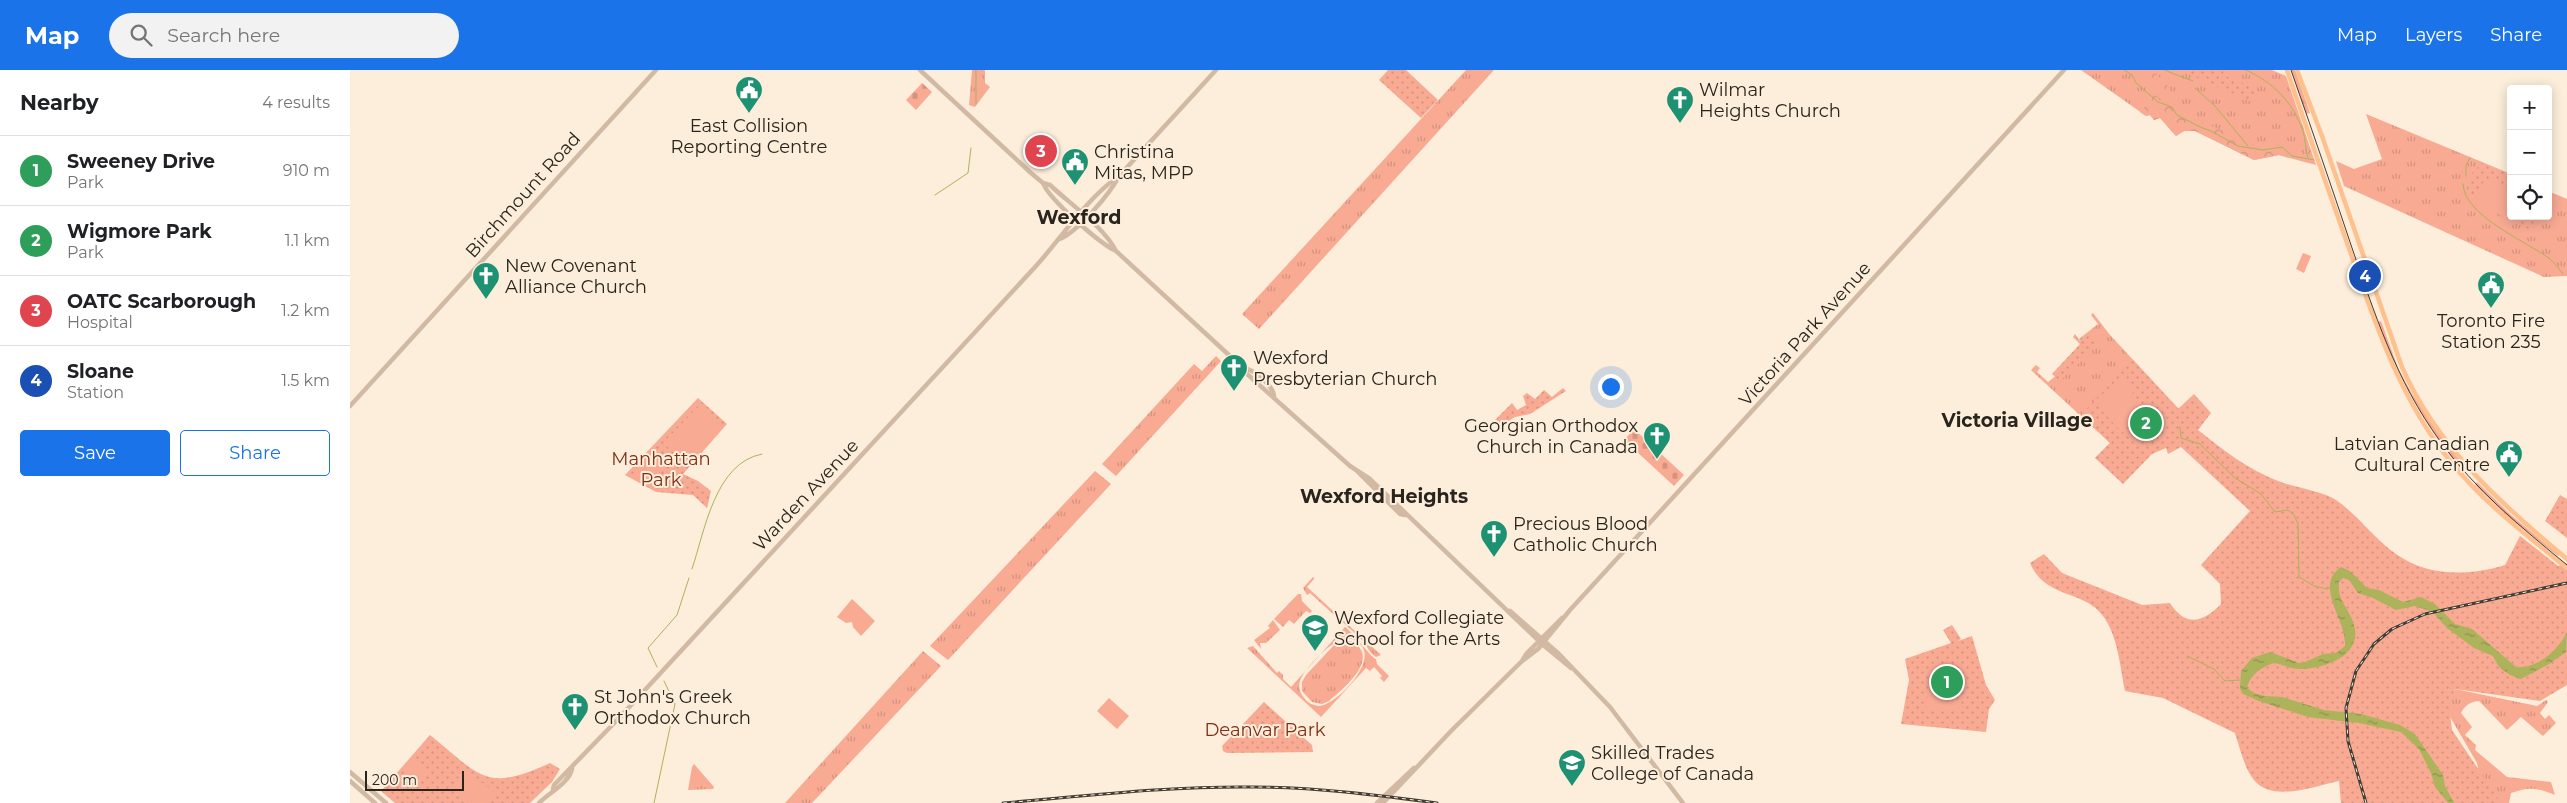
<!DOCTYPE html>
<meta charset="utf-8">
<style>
body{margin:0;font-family:Montserrat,sans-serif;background:#f2f2f2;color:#202124}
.controls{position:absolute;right:15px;top:15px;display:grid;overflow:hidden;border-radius:5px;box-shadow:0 2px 12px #0003}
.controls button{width:45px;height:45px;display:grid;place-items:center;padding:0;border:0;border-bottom:1px solid #e0e0e0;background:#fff;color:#202124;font:25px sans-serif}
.scale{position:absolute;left:15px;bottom:12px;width:99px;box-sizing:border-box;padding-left:5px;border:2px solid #29241d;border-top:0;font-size:14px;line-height:18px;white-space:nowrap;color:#29241d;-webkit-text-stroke:4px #fceedb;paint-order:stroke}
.you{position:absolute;left:1260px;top:316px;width:18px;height:18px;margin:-12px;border:4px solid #fff;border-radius:50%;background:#1a73e8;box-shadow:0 0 0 8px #1a73e833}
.badge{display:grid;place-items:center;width:32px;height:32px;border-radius:50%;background:#1a73e8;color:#fff;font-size:16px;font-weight:700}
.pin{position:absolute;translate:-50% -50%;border:2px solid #fff;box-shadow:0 1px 5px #0006}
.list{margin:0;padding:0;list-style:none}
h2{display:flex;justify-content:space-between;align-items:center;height:65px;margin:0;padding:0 20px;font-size:21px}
h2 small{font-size:16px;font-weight:400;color:#757577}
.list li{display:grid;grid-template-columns:32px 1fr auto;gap:15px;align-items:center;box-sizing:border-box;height:70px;padding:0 20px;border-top:1px solid #e0e0e0}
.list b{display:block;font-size:19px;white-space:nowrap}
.list p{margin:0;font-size:16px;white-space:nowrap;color:#757577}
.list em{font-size:16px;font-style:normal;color:#757577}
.actions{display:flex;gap:10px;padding:15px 20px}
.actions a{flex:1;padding:11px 0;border:1px solid #1a73e8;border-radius:5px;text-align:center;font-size:18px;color:#1a73e8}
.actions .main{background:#1a73e8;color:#fff}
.icon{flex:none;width:28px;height:28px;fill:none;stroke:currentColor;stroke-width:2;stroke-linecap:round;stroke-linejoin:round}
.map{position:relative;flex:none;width:2217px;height:733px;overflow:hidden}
header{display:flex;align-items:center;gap:30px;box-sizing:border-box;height:70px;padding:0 25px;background:#1a73e8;color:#fff}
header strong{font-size:24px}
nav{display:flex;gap:28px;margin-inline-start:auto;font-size:18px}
.search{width:350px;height:45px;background:#f2f2f2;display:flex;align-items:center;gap:12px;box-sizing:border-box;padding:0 18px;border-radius:28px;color:#757577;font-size:19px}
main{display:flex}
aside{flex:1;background:#fff}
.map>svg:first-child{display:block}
</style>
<header>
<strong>Map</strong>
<div class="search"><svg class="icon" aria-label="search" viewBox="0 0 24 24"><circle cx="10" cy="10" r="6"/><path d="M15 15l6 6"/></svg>Search here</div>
<nav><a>Map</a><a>Layers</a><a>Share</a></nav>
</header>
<main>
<aside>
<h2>Nearby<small>4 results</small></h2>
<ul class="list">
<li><span class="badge" style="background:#2e9e5b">1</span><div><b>Sweeney Drive</b><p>Park</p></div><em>910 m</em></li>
<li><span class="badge" style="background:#2e9e5b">2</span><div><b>Wigmore Park</b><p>Park</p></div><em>1.1 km</em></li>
<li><span class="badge" style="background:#e0444e">3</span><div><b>OATC Scarborough</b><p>Hospital</p></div><em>1.2 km</em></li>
<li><span class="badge" style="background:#1a4fb4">4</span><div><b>Sloane</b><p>Station</p></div><em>1.5 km</em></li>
</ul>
<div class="actions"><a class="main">Save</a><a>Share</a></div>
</aside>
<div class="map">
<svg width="2217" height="733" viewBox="0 0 2217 733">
<defs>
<pattern id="grass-tufts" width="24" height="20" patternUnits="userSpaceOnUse" patternTransform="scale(1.25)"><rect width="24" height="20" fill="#f8aa93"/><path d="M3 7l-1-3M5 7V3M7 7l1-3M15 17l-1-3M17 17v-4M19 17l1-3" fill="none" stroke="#d5927e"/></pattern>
<pattern id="forest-crowns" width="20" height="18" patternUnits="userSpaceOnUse" patternTransform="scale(1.25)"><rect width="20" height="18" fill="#f8aa93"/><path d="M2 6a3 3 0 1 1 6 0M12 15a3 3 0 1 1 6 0" fill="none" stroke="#d5927e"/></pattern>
<pattern id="cemetery-stones" width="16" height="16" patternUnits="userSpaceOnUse" patternTransform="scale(1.25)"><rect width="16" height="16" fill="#f8aa93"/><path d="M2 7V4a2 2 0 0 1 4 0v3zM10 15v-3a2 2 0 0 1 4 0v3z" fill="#d5927e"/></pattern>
<pattern id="park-dots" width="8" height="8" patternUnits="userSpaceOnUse" patternTransform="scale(1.25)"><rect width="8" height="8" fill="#f8aa93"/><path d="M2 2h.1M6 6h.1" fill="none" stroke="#d5927e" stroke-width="1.8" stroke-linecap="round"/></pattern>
<pattern id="water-ripples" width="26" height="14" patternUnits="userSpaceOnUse" patternTransform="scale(1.25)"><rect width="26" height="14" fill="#acb35a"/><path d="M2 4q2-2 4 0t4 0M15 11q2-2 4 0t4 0" fill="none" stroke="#8c914a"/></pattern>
</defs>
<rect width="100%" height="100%" fill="#fceedb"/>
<!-- grass -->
<path fill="url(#grass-tufts)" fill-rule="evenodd" d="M622 0H635V13L640 17 625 37 619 35Z
M1116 0H1144L909 259 892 244Z
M1731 0H1922L1936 6 1966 95 1929 85 1904 90 1845 61H1834L1826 66 1810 48 1804 50 1800 45 1796 46Z
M1941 0H1945L1960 43 1956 44Z
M2016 44 2161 104V146H2198V121L2217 129V206L2194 207 1994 116 1986 91 2004 99 2032 89Z
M1743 243 1760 265 1828 338 1843 336 1749 391 1745 388 1760 373 1681 300 1686 295 1690 298 1687 302 1698 312 1739 279 1738 265 1730 271 1729 269 1748 254 1741 245Z
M2031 251 2048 298 2062 324 2116 400 2113 402C2076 356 2048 308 2028 252Z
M866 286 871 291 766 406 752 394 844 294 852 301Z
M745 401 761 414 598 590 580 576Z
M2127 412 2161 445 2209 485 2208 486 2159 448 2125 415Z
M963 507 964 509 957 517 1031 585 1026 587C1019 583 1017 575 1011 569 994 553 977 539 960 523L957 525 953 518Z
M948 524H951L952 531 962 541 960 543 956 541 944 554 939 550 933 557 924 549Z
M923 550 930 560 916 573H910L911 579 904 570 920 558 918 556Z
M995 557C1005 564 1020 587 1026 589L1027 594 1039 606 1034 612 1030 608 1032 606 1024 597 1020 601 1016 598 971 647 897 578 903 576 927 603 929 601 933 605V609L941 617ZM997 568C1043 577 987 637 968 636 963 635 958 633 955 629 950 624 948 617 950 611 954 598 983 569 997 568Z
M991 571C998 570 1005 571 1009 577 1024 594 992 620 979 631L972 634 962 632 952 621V612L956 605 985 574Z
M573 581 591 596 462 733H435Z
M2105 619 2187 636 2196 630 2198 632 2190 643 2195 649 2199 645 2206 653 2193 666 2171 647 2157 660 2129 631C2121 631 2114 636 2111 643L2122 657 2115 665 2126 675 2125 680 2157 707 2201 712 2205 725C2188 718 2180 716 2161 723L2159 733H2135L2127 693 2099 645 2098 636Z
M344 694 364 717 363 719 338 720 342 697Z"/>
<!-- forest -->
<path fill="url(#forest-crowns)" d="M1800 1 1815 10C1818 21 1827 26 1829 37L1854 53 1874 61 1892 72 1912 77 1932 74 1939 88 1929 85 1904 90 1845 61H1834L1826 66 1810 48 1804 50 1800 45 1796 46 1790 42 1799 33 1794 27 1799 21 1814 31 1811 24 1795 7Z"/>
<!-- cemetery -->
<path fill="url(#cemetery-stones)" d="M572 13 582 22 566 40 556 30Z
M1284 359 1334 405 1324 416 1274 370Z"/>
<!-- park -->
<path fill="url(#park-dots)" d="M1038 0H1056L1088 30 1071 48 1029 10Z
M1830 0H1874L1873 5 1907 19 1902 32Z
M2128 91 2161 105V146H2188L2180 160 2121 130C2114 119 2119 103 2129 97Z
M1725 264 1730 271 1738 264 1745 273 1740 278 1742 281 1710 311 1702 304 1730 274 1723 267Z
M1783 290 1828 339 1844 324 1861 343 1848 360C1876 382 1896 398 1928 411 1945 418 1972 421 1986 430 2008 445 2024 469 2046 484 2078 507 2119 506 2155 495L2170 466 2208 496 2217 493V615L2190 631 2105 619 2099 636 2102 660 2151 733H1991L1989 711C1965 716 1922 733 1904 710 1894 698 1890 678 1885 663L1813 628 1775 621C1770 597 1768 566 1753 546 1735 520 1695 529 1680 493L1694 484 1712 503 1792 535 1820 533C1835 557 1853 553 1871 534L1870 514 1851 495 1900 441 1831 377 1818 384 1816 378 1802 384 1773 414 1745 388 1760 373 1731 345Z
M1213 318 1216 321 1180 344 1165 347 1151 356 1145 350 1162 333 1167 340 1176 335 1173 326 1177 323 1185 329 1194 320 1202 327Z
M348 328 377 354 333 404 348 411 361 421 357 438 343 425 306 422 275 405Z
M2210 425 2217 429V468L2195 451Z
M1602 555 1611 569 1608 571 1622 566 1636 615 1645 630 1639 639 1636 662 1551 654 1559 610 1555 589 1601 573 1593 560Z
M914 632 962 675 963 682 877 683 873 681 872 676Z
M80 665C131 706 135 723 200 693L210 699 202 712 180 733H45L31 721Z"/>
<!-- pitch -->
<path fill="#f8aa93" d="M2135 108 2161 120V146H2168L2166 151 2124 133Z
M1953 183 1961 186 1954 203 1946 199Z
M1775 305C1787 325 1790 345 1772 363L1745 333Z
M349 336 371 356 337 394 313 373Z
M296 384C308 392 311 397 309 411L300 417 282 405Z
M502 529 525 551 511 566 503 557 502 552 496 553 487 547Z
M1579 604C1602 608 1604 618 1609 639L1576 640Z
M759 628 779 646 767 659 747 641Z
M63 689 75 695V703L60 713 55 709 56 697Z
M115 699 146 724 139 733H122L101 717Z"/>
<!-- water -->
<path fill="url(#water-ripples)" d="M1991 497 2000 501 2017 518 2029 520 2053 532 2071 527 2085 534 2105 554 2122 559 2166 597C2187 599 2208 581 2217 562L2216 582 2199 594 2171 609 2160 605 2149 597 2143 586 2124 578 2097 558 2083 542 2065 536 2046 540 2023 528 2008 523 1999 510 1993 508 1989 512C1987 532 1999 537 2004 555 2013 586 1974 599 1950 599 1941 599 1932 594 1923 593 1911 598 1901 604 1897 617L1903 623 1915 626 1932 627 1974 640 2011 644 2050 655 2065 664 2093 705 2095 716 2104 733H2098L2085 717 2081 703 2069 679 2051 662 2009 653 1958 647 1909 631 1893 624 1890 619 1891 601 1902 588 1920 582 1949 593 1955 592 1973 584 1986 583 1995 576C1997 550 1963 516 1991 497Z"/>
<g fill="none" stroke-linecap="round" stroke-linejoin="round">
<!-- stream -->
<path stroke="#acb35a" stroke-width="1" d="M1774 0 1782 5 1786 13 1808 32 1822 37 1827 45 1850 57 1861 61 1888 76 1913 80 1932 77 1942 86 1964 90
M1815 0C1825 5 1833 7 1843 11
M1896 0C1924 13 1942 31 1953 61 1956 70 1955 79 1958 88
M1845 18 1865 36 1898 76
M626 34V0
M2116 106V95L2120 88
M2113 114C2114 146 2176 171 2200 189 2205 193 2209 199 2213 204
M585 125 618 103 621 78
M1830 357 1831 368 1850 374 1885 408 1911 424 1925 442 1938 440 1944 445 1948 454 1949 507 1964 516 1977 519 1981 517
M342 499C355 460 365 393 412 384
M1837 586 1864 599 1875 611 1890 610
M307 597 298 578 327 545 339 508
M304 733 325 634 314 611"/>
<!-- secondary -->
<path stroke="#d2b9a3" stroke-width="4.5" d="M570 0 681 103 693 113 700 115C720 134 754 157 766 181
M693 113C699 129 749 173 766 181L893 298 896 303 1000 396 1020 409 1192 574 1221 598
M710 169C728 161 760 124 769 106
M893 298C904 299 923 316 924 326
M0 336 306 0
M1007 401 1050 444 1055 445
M1160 541 1209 584 1260 637 1333 733
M1172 591 1177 583 1212 548
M0 702 36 733
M0 711 25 733
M203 719 204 715 270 647 686 196C713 166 736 129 770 105L866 0
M189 733C199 723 219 713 222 699
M1027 733 1064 698
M1033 733 1102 660 1171 592 1188 579 1220 540 1714 0"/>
<!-- primary -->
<path stroke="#fec18e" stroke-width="4.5" d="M1937 0C1958 63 1980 125 2002 187 2027 259 2051 330 2100 391 2134 433 2175 464 2217 498
M1947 0 1972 66 2052 297C2087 377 2151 434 2217 489"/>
<!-- tram -->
<path stroke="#433d34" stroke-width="1" d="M1941 0C1961 57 1981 115 2000 172 2024 242 2046 311 2090 371 2125 420 2171 457 2217 495"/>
<defs>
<path id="rail" d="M653 733C736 726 819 716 903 717 964 717 1026 725 1087 733
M2016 733 1998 671 1996 638 2006 601 2024 574 2042 559 2075 544 2217 513"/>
</defs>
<!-- rail casing -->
<use href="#rail" stroke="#433d34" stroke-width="3"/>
<!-- rail -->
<use href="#rail" stroke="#fceedb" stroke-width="1" stroke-dasharray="4" stroke-linecap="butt"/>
</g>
<!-- icons -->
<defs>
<symbol id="civic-pin" viewBox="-11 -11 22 30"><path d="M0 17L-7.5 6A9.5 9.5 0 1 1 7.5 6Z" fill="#1e9173" stroke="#fceedb"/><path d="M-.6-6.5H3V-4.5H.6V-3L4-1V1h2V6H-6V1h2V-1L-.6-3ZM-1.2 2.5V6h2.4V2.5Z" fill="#fff"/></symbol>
<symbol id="church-pin" viewBox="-11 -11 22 30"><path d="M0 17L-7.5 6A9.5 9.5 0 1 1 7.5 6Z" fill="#1e9173" stroke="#fceedb"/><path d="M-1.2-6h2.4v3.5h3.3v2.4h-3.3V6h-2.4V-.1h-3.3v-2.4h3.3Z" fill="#fff"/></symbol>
<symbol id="school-pin" viewBox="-11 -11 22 30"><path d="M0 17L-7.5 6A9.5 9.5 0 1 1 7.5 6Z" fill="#1e9173" stroke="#fceedb"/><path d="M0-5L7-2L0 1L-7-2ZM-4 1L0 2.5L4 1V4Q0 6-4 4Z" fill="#fff"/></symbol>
<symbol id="university-pin" viewBox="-11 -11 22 30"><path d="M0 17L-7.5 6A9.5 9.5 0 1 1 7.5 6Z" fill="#1e9173" stroke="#fceedb"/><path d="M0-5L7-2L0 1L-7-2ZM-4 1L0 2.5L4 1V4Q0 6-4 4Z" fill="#fff"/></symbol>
</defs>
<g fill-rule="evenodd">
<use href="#civic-pin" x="383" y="4" width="32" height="43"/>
<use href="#church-pin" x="1314" y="14" width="32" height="43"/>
<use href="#civic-pin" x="709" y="76" width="32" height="43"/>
<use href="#church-pin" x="120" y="190" width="32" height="43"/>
<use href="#civic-pin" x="2125" y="199" width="32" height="43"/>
<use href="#church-pin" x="868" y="282" width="32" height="43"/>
<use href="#church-pin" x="1291" y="350" width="32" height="43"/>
<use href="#civic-pin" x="2143" y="368" width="32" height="43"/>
<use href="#church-pin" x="1128" y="448" width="32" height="43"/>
<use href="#school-pin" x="949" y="542" width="32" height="43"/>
<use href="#church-pin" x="209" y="621" width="32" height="43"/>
<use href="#university-pin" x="1206" y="677" width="32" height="43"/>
</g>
<g text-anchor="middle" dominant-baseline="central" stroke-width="4" stroke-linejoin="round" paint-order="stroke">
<!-- poi labels -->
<g font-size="18" fill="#29241d" stroke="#fceedb" text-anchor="start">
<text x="1349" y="20">Wilmar<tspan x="1349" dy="21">Heights Church</tspan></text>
<text x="399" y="56" text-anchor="middle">East Collision<tspan x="399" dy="21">Reporting Centre</tspan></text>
<text x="744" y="82">Christina<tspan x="744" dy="21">Mitas, MPP</tspan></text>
<text x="155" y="196">New Covenant<tspan x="155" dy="21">Alliance Church</tspan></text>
<text x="2141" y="251" text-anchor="middle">Toronto Fire<tspan x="2141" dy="21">Station 235</tspan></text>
<text x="903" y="288">Wexford<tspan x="903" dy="21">Presbyterian Church</tspan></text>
<text x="1288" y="356" text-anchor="end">Georgian Orthodox<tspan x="1288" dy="21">Church in Canada</tspan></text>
<text x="2140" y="374" text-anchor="end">Latvian Canadian<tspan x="2140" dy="21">Cultural Centre</tspan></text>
<text x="1163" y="454">Precious Blood<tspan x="1163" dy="21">Catholic Church</tspan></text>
<text x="984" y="548">Wexford Collegiate<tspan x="984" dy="21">School for the Arts</tspan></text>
<text x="244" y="627">St John's Greek<tspan x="244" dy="21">Orthodox Church</tspan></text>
<text x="1241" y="683">Skilled Trades<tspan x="1241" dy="21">College of Canada</tspan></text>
</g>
<!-- street labels -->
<g font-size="18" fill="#29241d" stroke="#fceedb">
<text transform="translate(173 125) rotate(-48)">Birchmount Road</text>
<text transform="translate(1455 264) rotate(-48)">Victoria Park Avenue</text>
<text transform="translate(456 425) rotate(-47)">Warden Avenue</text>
</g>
<!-- park labels -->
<g font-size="18" fill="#7e2f17" stroke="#fceedb">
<text x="311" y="389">Manhattan<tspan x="311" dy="21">Park</tspan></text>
<text x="915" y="660">Deanvar Park</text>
</g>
<!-- neighbourhood labels -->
<g font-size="19" font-weight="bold" fill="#29241d" stroke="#fceedb">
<text x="729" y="147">Wexford</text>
<text x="1667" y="350">Victoria Village</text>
<text x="1034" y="426">Wexford Heights</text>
</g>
</g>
</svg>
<div class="controls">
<button>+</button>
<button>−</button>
<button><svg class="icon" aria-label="locate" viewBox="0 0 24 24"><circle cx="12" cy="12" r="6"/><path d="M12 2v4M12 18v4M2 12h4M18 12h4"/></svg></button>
</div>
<div class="scale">200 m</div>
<div class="you"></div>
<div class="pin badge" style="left:1597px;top:612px;background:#2e9e5b">1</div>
<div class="pin badge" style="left:1796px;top:353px;background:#2e9e5b">2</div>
<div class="pin badge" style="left:691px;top:81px;background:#e0444e">3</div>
<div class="pin badge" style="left:2015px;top:206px;background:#1a4fb4">4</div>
</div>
</main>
